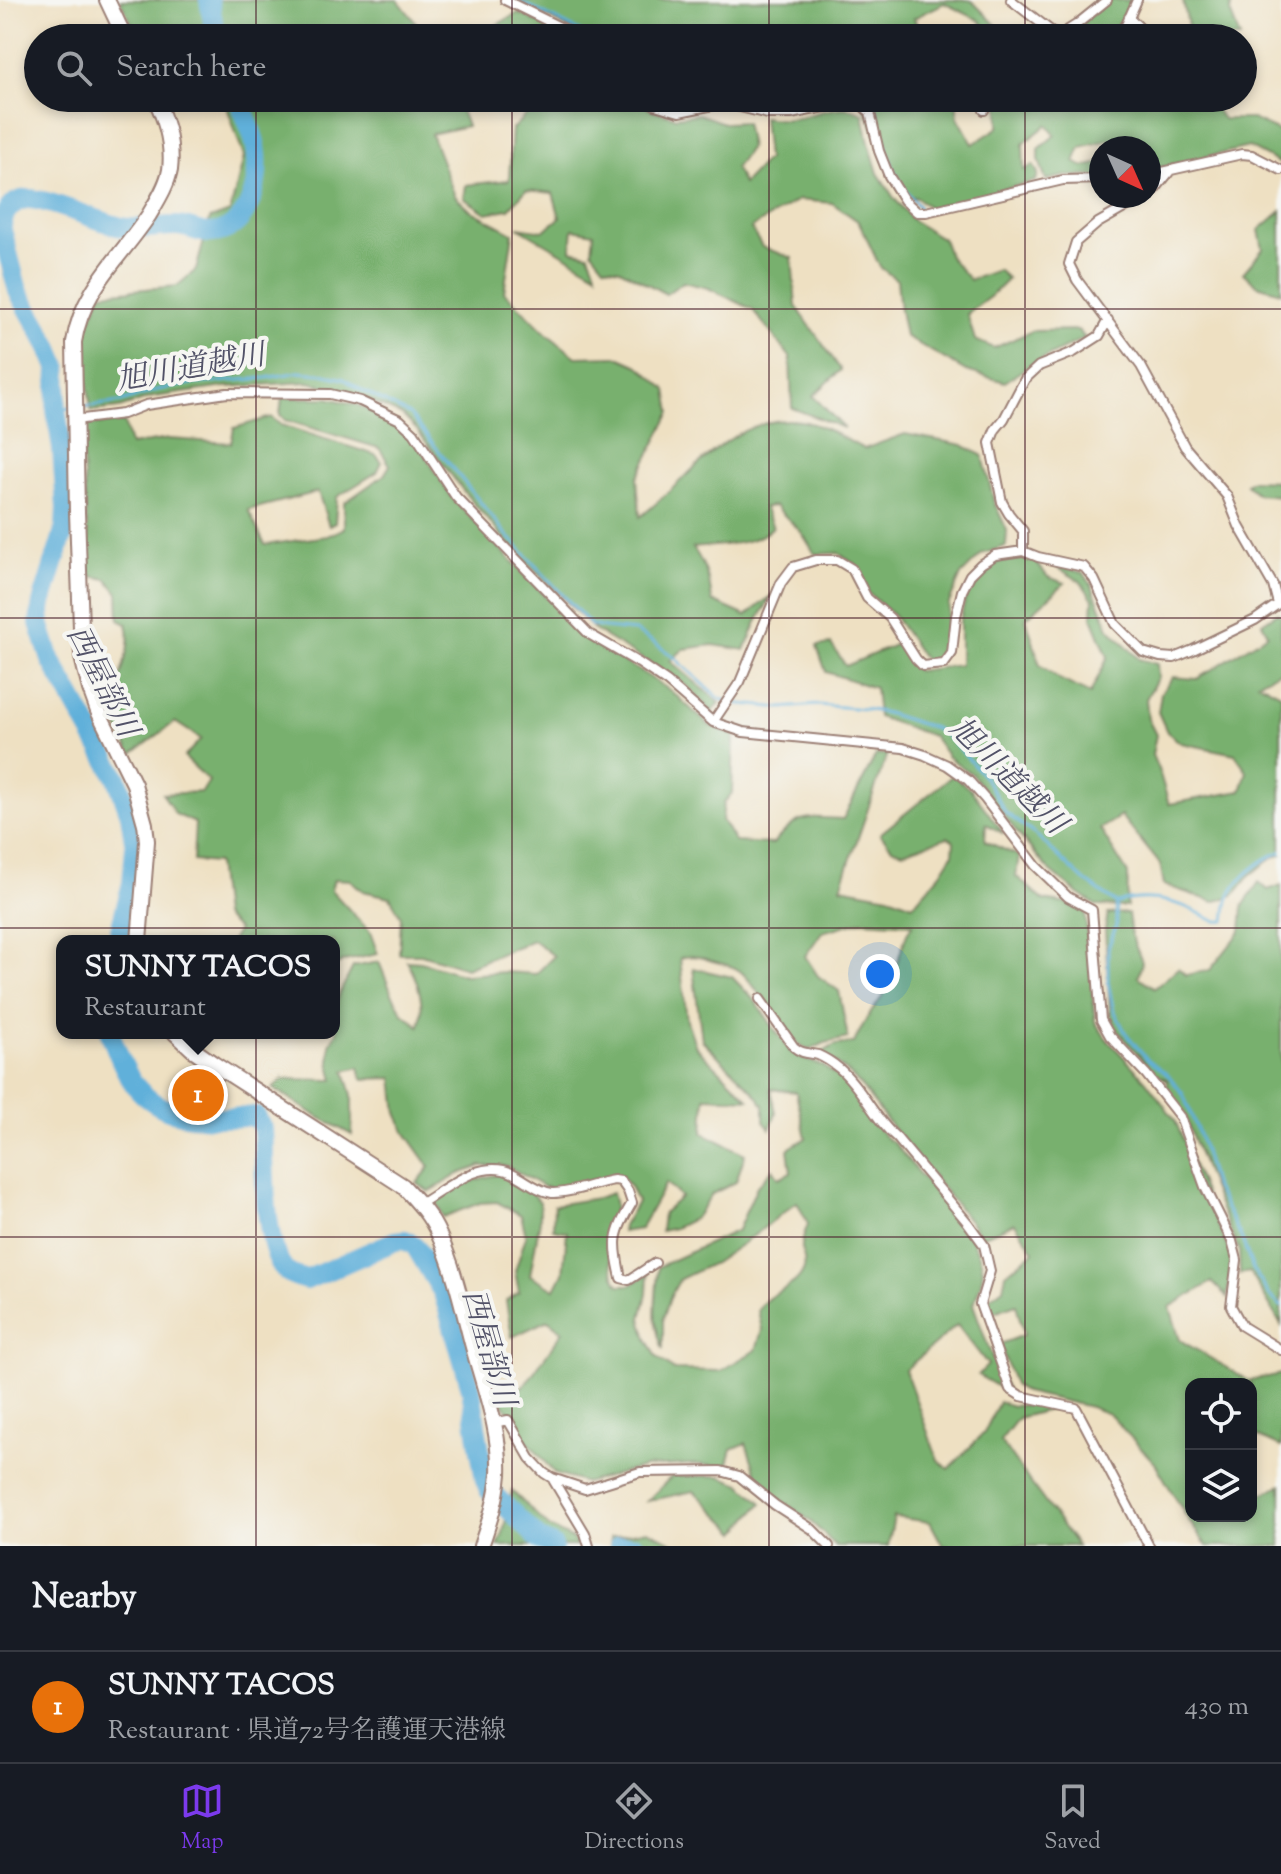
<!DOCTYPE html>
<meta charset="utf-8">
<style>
body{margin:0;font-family:"Sorts Mill Goudy","Noto Serif JP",serif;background:#20242c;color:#f1f3f6}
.controls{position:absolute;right:24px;bottom:24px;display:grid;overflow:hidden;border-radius:16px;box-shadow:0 4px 12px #0003}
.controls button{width:72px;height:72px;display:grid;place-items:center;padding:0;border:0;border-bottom:2px solid #363941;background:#171b24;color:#f1f3f6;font:40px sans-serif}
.compass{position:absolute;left:1089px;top:136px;width:72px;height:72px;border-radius:50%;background:#171b24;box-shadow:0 4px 12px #0003;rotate:135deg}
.you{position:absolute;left:880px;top:974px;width:28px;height:28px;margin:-20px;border:6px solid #fff;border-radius:50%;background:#1a73e8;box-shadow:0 0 0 12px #1a73e833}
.badge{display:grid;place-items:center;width:52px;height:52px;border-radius:50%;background:#7c3aed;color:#fff;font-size:26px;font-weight:700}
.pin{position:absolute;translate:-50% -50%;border:4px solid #fff;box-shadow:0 2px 8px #0006}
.popup{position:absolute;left:56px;top:935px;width:284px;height:104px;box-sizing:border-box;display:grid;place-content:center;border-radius:16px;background:#171b24;filter:drop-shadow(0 2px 6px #0005);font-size:26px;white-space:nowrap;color:#9ea1a6}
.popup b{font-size:30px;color:#f1f3f6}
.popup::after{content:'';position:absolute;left:50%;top:100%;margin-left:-16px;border:16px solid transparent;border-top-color:#171b24}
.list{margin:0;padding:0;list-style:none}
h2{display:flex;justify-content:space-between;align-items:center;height:104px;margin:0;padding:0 32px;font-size:34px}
h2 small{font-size:26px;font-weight:400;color:#9ea1a6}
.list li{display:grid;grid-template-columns:52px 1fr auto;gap:24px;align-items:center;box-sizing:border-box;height:112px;padding:0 32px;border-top:2px solid #363941}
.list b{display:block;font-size:30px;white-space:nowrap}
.list p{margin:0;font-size:26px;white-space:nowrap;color:#9ea1a6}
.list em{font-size:26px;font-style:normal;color:#9ea1a6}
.icon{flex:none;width:44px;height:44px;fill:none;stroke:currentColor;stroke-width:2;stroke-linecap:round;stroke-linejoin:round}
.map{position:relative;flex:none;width:1281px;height:1546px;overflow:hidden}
.search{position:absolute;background:#171b24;box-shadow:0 4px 12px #0003;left:24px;right:24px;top:24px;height:88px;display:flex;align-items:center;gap:20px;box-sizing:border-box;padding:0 28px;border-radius:44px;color:#9ea1a6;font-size:30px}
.sheet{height:216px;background:#171b24}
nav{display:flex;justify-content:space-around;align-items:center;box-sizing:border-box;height:112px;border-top:2px solid #363941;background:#171b24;font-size:22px;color:#9ea1a6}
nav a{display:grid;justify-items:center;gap:4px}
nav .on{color:#7c3aed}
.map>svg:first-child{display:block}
</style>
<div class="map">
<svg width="1281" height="1546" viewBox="0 0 1281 1546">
<rect width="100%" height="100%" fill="#f6f6f2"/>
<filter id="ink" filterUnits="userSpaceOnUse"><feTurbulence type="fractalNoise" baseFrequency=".0125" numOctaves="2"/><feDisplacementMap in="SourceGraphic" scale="16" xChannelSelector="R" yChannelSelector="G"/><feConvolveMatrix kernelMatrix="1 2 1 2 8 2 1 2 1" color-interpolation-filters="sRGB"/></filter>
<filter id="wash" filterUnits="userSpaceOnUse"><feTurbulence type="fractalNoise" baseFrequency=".006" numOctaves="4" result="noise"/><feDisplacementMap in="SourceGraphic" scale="32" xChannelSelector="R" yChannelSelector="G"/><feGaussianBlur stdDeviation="1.8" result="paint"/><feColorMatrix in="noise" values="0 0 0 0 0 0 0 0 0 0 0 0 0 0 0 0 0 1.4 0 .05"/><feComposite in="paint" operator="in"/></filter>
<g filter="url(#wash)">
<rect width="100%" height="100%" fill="#eee0c2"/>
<!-- forest -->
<path fill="#78b06e" stroke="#61684c" stroke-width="2" fill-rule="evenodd" d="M120 0H398L428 38H139Z
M513 0H968L972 1 1009 38H995L979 20 944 3 914 18 923 38H751L736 30 727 38H587Z
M1112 0H1133L1122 22 1103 38H1078L1074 30 1097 9Z
M1183 0 1232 1 1230 12 1240 38H1186L1188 26Z
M518 13 572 38H525L518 31 510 38H480L491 28Z
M224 98H456L467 126 431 134 455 196 470 210 513 233 504 292 546 333 576 357 616 356 639 366 667 390 671 412 637 478 640 517C687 481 734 411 801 421 822 424 844 439 864 449L905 434 963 445 983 456 994 502 1007 530 1006 546 982 554 961 575 949 603 945 652 938 659 925 661 894 616 869 594 856 565 838 553 815 554 802 533 775 506 764 507 773 527C755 546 718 545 693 548 705 565 710 580 712 601L746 616 772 595 756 624 745 650 713 645 684 649 670 661 720 703 712 712 687 686 596 631 512 548 465 493 417 430 402 415 350 392 309 382 225 387 153 397 119 408 91 411 82 338 102 293 177 286 196 270 210 219 230 212 244 157Z
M574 98H635L650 109 675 117 699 114 724 123 745 122 750 147 735 168 743 184 767 159 763 117C772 118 781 120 789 119 813 117 842 99 863 114L869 143 878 173 894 198 913 221 943 239 950 258 970 280 998 270 1008 279 991 296 967 314 975 340 994 348 1032 331 1078 330 1085 338 1030 365 1005 382 966 371 905 336 900 310 897 280 880 267 859 222 832 203 798 200 751 228 762 247 792 258 796 306 841 370 813 396 844 428 792 408 790 357 752 309 708 288 683 282 666 294 620 269 604 266 592 251 594 233 573 229 571 250 589 254 597 274 518 227 543 231 560 218 553 193 526 190 509 209 486 213 464 198 466 185 509 180 512 129 530 111 571 109Z
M649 98H719L718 102C690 108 676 115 649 98Z
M834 98H956L958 117 973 144 999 127V98H1208L1223 119H1252L1281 132V164L1249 147 1149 170V148H1115L1109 140 1081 147 1075 162 1084 167 1101 163V176H1066L1046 180 1039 160V149L1055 135 1047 125 1023 144 1024 170 1033 165 1038 173 1036 181 930 208 917 198 902 194 892 175 862 101 824 104Z
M1281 211V292L1257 285 1243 273 1263 249 1259 230Z
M282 398H328L358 405 396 424 414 438 453 499 590 643 640 671 671 691 710 726 734 736 732 793 724 803 722 820 735 842 773 844C799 813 806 817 843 819L876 755 887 754 841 887 889 896 913 905 941 873 953 854 954 841 948 837 903 852 892 848 880 834 953 775 972 791 1004 834 986 824 985 841 1019 856 1016 876 1043 900 1069 904 1085 912 1095 1022 1106 1038 1146 1081 1175 1120 1203 1190 1233 1260 1227 1297 1212 1282 1170 1307 1180 1340 1249 1381 1281 1374V1447L1252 1434 1257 1497 1281 1485V1546H1207L1189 1521 1155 1463 1109 1414 1090 1407 1025 1392 1014 1385 1000 1344 1024 1335 1016 1304 989 1314 984 1302 1003 1288 1006 1274 1034 1251 1015 1223 982 1237C953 1199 921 1164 892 1127 867 1096 857 1072 820 1054L835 1045 854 1043 865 1021 889 987 907 933 913 924 861 921 822 932 805 956 818 976 839 991 848 1038 825 1043 810 1050C783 1042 763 990 740 971 734 966 724 964 716 962 701 958 696 954 680 958L687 1021 696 1047 749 1099 705 1097 703 1133 745 1154 736 1182 712 1194 695 1218 675 1228 661 1231 663 1213 681 1197 666 1183 640 1229 622 1232 623 1226 637 1202 631 1188 620 1175 597 1179 557 1189 544 1187 507 1166H481L459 1174 429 1192 417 1183 430 1167 405 1132 397 1113 393 1078 362 1079 359 1067 345 1071 352 1095V1135L315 1115 273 1088 283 1079 334 1080 330 1064V1044L337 1032 335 1012 338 996 353 967 379 962 392 994 403 1013 419 1026C426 1005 418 980 407 961L421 962 465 975 505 972 536 974 554 956 533 940 466 968 421 954H399L401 917 390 897 363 891 350 880 334 879 331 890 370 932 378 954 344 961 334 967V941H231L238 930 223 916 217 863 193 861 195 823 175 814 163 794 202 792 209 781 184 757 201 739 175 722 131 755 109 708C117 685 134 647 127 624L119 620 118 593 107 579 90 576 81 426 124 422 130 445 169 439 231 443 234 428 271 417 281 425 376 455 382 462 377 472 337 497 335 523 329 526 318 492 248 510 265 545 327 536 344 528V503L384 475 390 465 379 448 285 420 280 415ZM1191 1384H1251V1516H1191Z
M1252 480 1281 481V496L1257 494 1246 484Z
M1015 557 1034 560 1048 577 1065 583 1026 618 1040 665 1061 680 1090 694 1108 657 1092 617 1093 599 1080 581 1051 564 1084 573 1092 586 1109 628 1139 659 1157 664 1158 677 1146 699 1148 719 1156 735 1152 755 1160 774 1169 804 1241 791 1247 771 1235 754 1181 743 1167 732 1158 712 1161 693 1173 677 1197 679 1268 634 1262 623 1277 613 1281 615V671L1258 682 1281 694V855L1273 857 1250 875 1234 895 1214 902 1164 885 1160 864 1121 816 1100 829 1128 874 1127 907 1097 906 1076 892 1048 869 1020 836 972 774 948 757 933 736 878 717 875 688 826 672 817 646 831 644 846 666 897 644 917 671 960 665V621L966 595 998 562Z
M1259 882 1268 890 1281 885V1325L1250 1272 1240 1274 1239 1251 1216 1198 1184 1115 1167 1090 1168 1080 1156 1075 1114 1027 1110 1014 1105 929 1108 914 1128 913 1131 935 1142 962 1138 977 1155 988 1178 968 1186 975 1210 970 1241 931 1243 906Z
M693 968 732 977 755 1001 790 1051 801 1058 823 1066 846 1083 859 1098 885 1137 895 1144 969 1235C986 1265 987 1273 973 1304 984 1334 993 1365 1009 1393L978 1375 988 1365 957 1325 905 1370 938 1460 949 1469 984 1433 999 1402 1013 1406 1030 1404 1056 1408 1018 1418 1000 1441 1077 1546H943L930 1522 894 1517 888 1546H836L809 1520 760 1485 746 1443 732 1449 727 1467 695 1464 644 1467 585 1483 555 1474 523 1436 501 1400 518 1390 527 1382 563 1331 548 1320 512 1337 506 1301 519 1292 515 1271 526 1236 521 1215 497 1202 480 1203 443 1217 436 1202 463 1184 486 1177 499 1174 525 1184 540 1202V1220L530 1275 555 1289 563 1273 567 1232 553 1229 554 1205 597 1198 612 1193C618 1212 612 1212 609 1230 607 1243 611 1275 619 1285H631L648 1274 647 1294 641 1318 647 1339 657 1357 674 1370 720 1371 756 1350 762 1330 758 1310C769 1290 797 1290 804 1268 806 1261 803 1256 802 1249 801 1241 805 1232 808 1224L797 1202 752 1237 714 1263 680 1279 671 1295 663 1319V1349C650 1318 657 1299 658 1267L738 1230 757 1186 773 1169 779 1178 791 1172 788 1149 806 1138 796 1092 771 1089 776 1113 770 1129 764 1121V1105L754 1092 702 1040Z
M672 1476H720L741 1484 762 1503 737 1532 694 1491 647 1501Z
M512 1491 550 1528 573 1539 577 1546H498L503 1533Z
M647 1530 669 1540 677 1546H610L611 1537Z"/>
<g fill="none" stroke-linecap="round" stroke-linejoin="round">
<!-- stream -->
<path stroke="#60b0da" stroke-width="3" d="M517 0 593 38
M654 98 676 105 722 98
M722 98 768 107 788 108 846 98
M857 98 864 99 875 106C887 147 888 175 919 207
M82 407 121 402 157 390 190 384 266 378 299 372 322 374 344 379 363 391 410 415 505 533 591 625 605 628 635 631 655 643 676 659 719 698 731 703 782 708 818 705 865 709 886 713 934 728 943 733 957 746 985 778 1006 813 1038 837 1080 877 1116 903V926L1108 948V982L1113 1008 1125 1032 1146 1058 1169 1076 1183 1094 1200 1137 1213 1184 1241 1237 1253 1269 1270 1296 1281 1306
M56 410 70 408
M1117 903C1144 895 1170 899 1195 911 1205 916 1214 923 1225 921 1226 915 1226 908 1228 901 1233 881 1262 858 1281 852"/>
<!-- river -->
<path stroke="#60b0da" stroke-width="20" d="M209 0 216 38
M117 941 132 883 135 847 130 815 117 778 51 660 39 623 42 603 65 528 66 508 62 449 56 410 58 368 49 346 18 291 2 230C1 215 11 201 26 199 46 197 98 222 121 227 138 231 158 226 176 226 188 226 201 234 212 233 248 230 259 187 257 156 256 137 245 116 238 98
M110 1033C117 1051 125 1074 138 1089 169 1123 215 1119 256 1116L263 1129C265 1163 263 1243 284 1269 290 1276 298 1277 306 1280L395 1241 405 1240 415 1246 443 1293 471 1388 477 1433 485 1480 489 1490 540 1540 553 1546
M619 1546H636"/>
</g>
</g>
<g filter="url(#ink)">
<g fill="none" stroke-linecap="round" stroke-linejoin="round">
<defs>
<path id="street" d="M505 0 582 38
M1011 0 1051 31 1060 35 1076 25 1107 0
M1129 17 1149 37
M1110 38 1126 25 1137 0
M642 98 655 105 679 112 724 103 768 114H791L849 102 859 103 870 112 879 151 889 176 904 200 917 212H926L1063 180 1101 179
M984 110 986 98
M1149 175 1242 154 1252 155 1281 170
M1149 194 1153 192 1170 171
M75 420 123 414 146 405 227 393 330 394 360 401 400 420 414 433 456 497 589 634 639 663 667 682 713 722 743 732 903 748 925 755 947 765 968 780 985 799 1036 866 1068 897 1092 910 1101 1020 1110 1036 1146 1074 1180 1117 1205 1187 1232 1241 1237 1260 1231 1306 1242 1326 1281 1350
M1023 551V531L1009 514 1002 502 990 443 995 430 1004 419 1025 379 1039 366 1074 352 1099 336 1108 320
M713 722 740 682 781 583 793 567 816 560H837L852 569 867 598 890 618 916 659 923 666 944 664 952 653 956 616 962 591 970 575 981 564 995 555 1023 551 1038 557 1084 567 1094 579 1115 624 1143 652 1160 657 1174 658 1193 650 1255 620 1278 604 1273 585 1239 526 1227 496 1185 447 1141 366 1077 280 1069 264 1076 242 1098 223 1145 196
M760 999 794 1047C802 1054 809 1053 818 1055 825 1058 834 1064 840 1069 863 1089 874 1119 897 1138L968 1223 984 1245 990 1271 980 1304 1010 1389 1021 1396 1076 1408 1149 1546
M420 1204C446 1189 480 1158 512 1173 525 1179 537 1191 552 1193 569 1194 595 1183 614 1180L621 1181 628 1191 632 1203C613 1234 613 1242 621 1278L629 1280 655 1263
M493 1423 508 1420 530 1458 544 1473 552 1478 585 1489 640 1472 721 1471 739 1476 775 1505 812 1529 829 1546
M552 1478 585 1533 589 1546"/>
<path id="primary" d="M107 0 125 38
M139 941 145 867 147 841 145 824 134 784 98 711 90 689 82 657 77 512 74 342C82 289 121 257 149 215 157 201 167 186 170 170 173 145 166 120 155 98
M175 1033 191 1048 214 1064 403 1186C417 1201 431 1216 439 1235 455 1270 463 1310 473 1347 484 1388 501 1432 499 1474 497 1499 489 1523 481 1546"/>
</defs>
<!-- street casing -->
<use href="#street" stroke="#9c8076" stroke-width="12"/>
<!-- primary casing -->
<use href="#primary" stroke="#9c8076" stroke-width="18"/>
<!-- street -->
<use href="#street" stroke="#fff" stroke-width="8"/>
<!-- primary -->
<use href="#primary" stroke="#fff" stroke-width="14"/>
</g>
</g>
<!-- grid -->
<path fill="none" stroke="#4a1f2b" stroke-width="2" stroke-opacity="0.55" d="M256 0V38M512 0V38M769 0V38M1025 0V38M256 98V1546M512 98V1546M769 98V1546M1025 98V1546M0 309H1281M0 618H1281M0 928H1281M0 1237H1281"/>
<g text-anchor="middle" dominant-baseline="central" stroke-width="8" stroke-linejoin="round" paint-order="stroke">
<!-- water labels -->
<g font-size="30" font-style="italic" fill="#525268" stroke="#f6f6f2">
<text transform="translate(191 369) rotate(-10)">旭川道越川</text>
<text transform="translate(101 682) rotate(63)">西屋部川</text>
<text transform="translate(1007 777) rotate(45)">旭川道越川</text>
<text transform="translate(487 1348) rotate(74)">西屋部川</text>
</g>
</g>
</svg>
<div class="controls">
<button><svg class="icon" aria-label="locate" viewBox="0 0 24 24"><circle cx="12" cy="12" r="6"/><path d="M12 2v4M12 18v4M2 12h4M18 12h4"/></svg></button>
<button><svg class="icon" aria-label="layers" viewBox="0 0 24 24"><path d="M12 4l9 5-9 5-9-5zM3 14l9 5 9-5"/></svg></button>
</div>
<svg class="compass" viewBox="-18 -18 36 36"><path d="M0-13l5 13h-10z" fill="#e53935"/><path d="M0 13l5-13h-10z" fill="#9ea1a6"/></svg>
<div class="you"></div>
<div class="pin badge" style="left:198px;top:1095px;background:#e8710a">1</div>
<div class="popup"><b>SUNNY TACOS</b>Restaurant</div>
<div class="search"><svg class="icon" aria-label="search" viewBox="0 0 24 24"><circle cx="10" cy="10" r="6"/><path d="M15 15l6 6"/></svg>Search here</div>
</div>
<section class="sheet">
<h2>Nearby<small></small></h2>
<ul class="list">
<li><span class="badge" style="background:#e8710a">1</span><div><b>SUNNY TACOS</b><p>Restaurant · 県道72号名護運天港線</p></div><em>430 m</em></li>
</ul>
</section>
<nav>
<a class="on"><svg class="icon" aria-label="map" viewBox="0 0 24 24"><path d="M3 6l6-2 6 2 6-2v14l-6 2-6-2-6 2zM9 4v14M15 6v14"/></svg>Map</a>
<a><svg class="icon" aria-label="directions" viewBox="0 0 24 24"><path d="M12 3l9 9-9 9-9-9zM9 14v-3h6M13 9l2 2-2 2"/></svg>Directions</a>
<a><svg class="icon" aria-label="saved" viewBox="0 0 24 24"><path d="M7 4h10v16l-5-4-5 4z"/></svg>Saved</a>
</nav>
